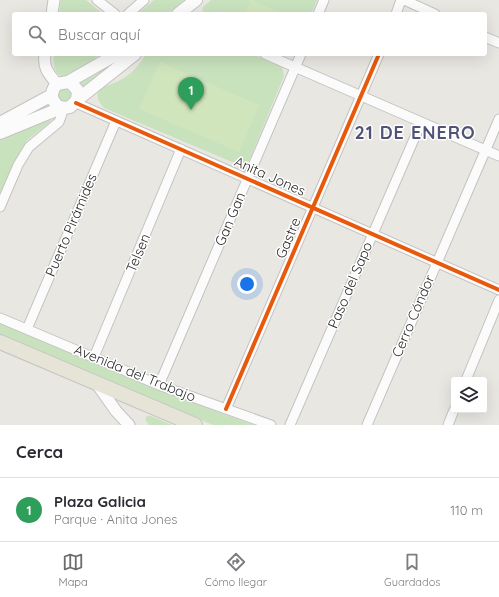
<!DOCTYPE html>
<html lang="es">
<meta charset="utf-8">
<style>
body{margin:0;font-family:Quicksand,sans-serif;background:#f7f7f7;color:#2b2b33}
.controls{position:absolute;right:12px;bottom:12px;display:grid;overflow:hidden;border-radius:4px;box-shadow:0 4px 16px #0002}
.controls button{width:36px;height:36px;display:grid;place-items:center;padding:0;border:0;border-bottom:1px solid #e1e1e2;background:#fff;color:#2b2b33;font:20px sans-serif}
.you{position:absolute;left:247px;top:284px;width:14px;height:14px;margin:-10px;border:3px solid #fff;border-radius:50%;background:#1a73e8;box-shadow:0 0 0 6px #1a73e833}
.badge{display:grid;place-items:center;width:26px;height:26px;border-radius:50%;background:#6e6d6c;color:#fff;font-size:13px;font-weight:700}
.pin{position:absolute;translate:-50% -33px;filter:drop-shadow(0 1px 2px #0008)}
.pin::after{content:'';position:absolute;top:21px;width:14px;height:12px;background:inherit;clip-path:polygon(0 0,100% 0,50% 100%)}
.list{margin:0;padding:0;list-style:none}
h2{display:flex;justify-content:space-between;align-items:center;height:52px;margin:0;padding:0 16px;font-size:17px}
h2 small{font-size:13px;font-weight:400;color:#7c7c81}
.list li{display:grid;grid-template-columns:26px 1fr auto;gap:12px;align-items:center;box-sizing:border-box;height:64px;padding:0 16px;border-top:1px solid #e1e1e2}
.list b{display:block;font-size:15px;white-space:nowrap}
.list p{margin:0;font-size:13px;white-space:nowrap;color:#7c7c81}
.list em{font-size:13px;font-style:normal;color:#7c7c81}
.icon{flex:none;width:22px;height:22px;fill:none;stroke:currentColor;stroke-width:2;stroke-linecap:round;stroke-linejoin:round}
.map{position:relative;flex:none;width:499px;height:425px;overflow:hidden}
.search{position:absolute;background:#fff;box-shadow:0 4px 16px #0002;left:12px;right:12px;top:12px;height:44px;display:flex;align-items:center;gap:10px;box-sizing:border-box;padding:0 14px;border-radius:4px;color:#7c7c81;font-size:15px}
.sheet{height:116px;background:#fff}
nav{display:flex;justify-content:space-around;align-items:center;box-sizing:border-box;height:56px;border-top:1px solid #e1e1e2;background:#fff;font-size:11px;color:#7c7c81}
nav a{display:grid;justify-items:center;gap:2px}
nav .on{color:#6e6d6c}
.map>svg:first-child{display:block}
</style>
<div class="map">
<svg width="499" height="425" viewBox="0 0 499 425">
<rect width="100%" height="100%" fill="#e9e7e2"/>
<!-- green -->
<path fill="#c9e2be" d="M61 0H86L103 14H59Z
M154 0H184L167 14H137Z
M211 0H317L311 14H202L203 7Z
M54 54H100L84 69 64 78C53 73 53 64 54 54Z
M128 54 84 89 80 82Z
M146 54H252L282 67 284 76 249 161 239 165 104 108C86 87 110 87 122 79 133 73 140 64 146 54Z
M58 95a7 7 0 1 1 14 0a7 7 0 1 1-14 0Z
M51 118 50 122 27 140 17 158 0 197V139Z
M0 323 160 391 254 425H213L0 336Z
M147 416H151L172 425H149L145 419Z"/>
<!-- pitch -->
<path fill="#d1e5bd" d="M251 0H252L283 14H245Z
M160 62 259 105 239 152 139 109Z"/>
<g fill="none" stroke-linecap="round" stroke-linejoin="round">
<defs>
<path id="minor" d="M97 0 115 14
M404 0 435 14
M128 14 144 0
M318 14 324 0
M396 14 401 0
M485 37 499 43
M265 54 499 156
M76 103 499 290
M0 207 18 165 29 147 59 122 64 108
M0 318 159 385 271 425
M27 329 116 121
M94 357 181 149
M466 380 499 300
M159 385 301 54
M226 409 379 54
M290 425 421 123
M367 425 499 119
M448 425 454 410"/>
<path id="tertiary" d="M52 14 54 0
M45 54C43 68 48 73 57 84
M97 384 116 411 129 425"/>
<path id="secondary" d="M178 14 196 0
M68 82 72 84 78 91 77 100 70 107C55 111 46 95 57 84L68 82 117 54
M77 100 135 54
M0 123 52 95
M0 133 61 108"/>
<path id="primary" d="M0 342 195 425"/>
</defs>
<!-- minor casing -->
<use href="#minor" stroke="#c4c3c2" stroke-width="11"/>
<!-- tertiary casing -->
<use href="#tertiary" stroke="#c4c3c2" stroke-width="13"/>
<!-- secondary casing -->
<use href="#secondary" stroke="#c4c3c2" stroke-width="14"/>
<!-- primary casing -->
<use href="#primary" stroke="#c5c4c2" stroke-width="16"/>
<!-- minor -->
<use href="#minor" stroke="#fcfbfb" stroke-width="9"/>
<!-- tertiary -->
<use href="#tertiary" stroke="#fcfbfb" stroke-width="11"/>
<!-- secondary -->
<use href="#secondary" stroke="#fcfbfb" stroke-width="12"/>
<!-- primary -->
<use href="#primary" stroke="#e5e4d6" stroke-width="14"/>
<defs>
<path id="cycleway" d="M76 103 499 290
M226 409 379 54"/>
</defs>
<!-- cycleway casing -->
<use href="#cycleway" stroke="#fff" stroke-width="6"/>
<!-- cycleway -->
<use href="#cycleway" stroke="#e8590c" stroke-width="4"/>
</g>
<g text-anchor="middle" dominant-baseline="central" stroke-width="3" stroke-linejoin="round" paint-order="stroke">
<!-- street labels -->
<g font-size="14" fill="#2c2c2c" stroke="#fff">
<text transform="translate(270 176) rotate(24)">Anita Jones</text>
<text transform="translate(230 219) rotate(-67)">Gan Gan</text>
<text transform="translate(71 225) rotate(-67)">Puerto Pirámides</text>
<text transform="translate(288 238) rotate(-67)">Gastre</text>
<text transform="translate(138 253) rotate(-67)">Telsen</text>
<text transform="translate(350 285) rotate(-67)">Paso del Sapo</text>
<text transform="translate(413 316) rotate(-67)">Cerro Cóndor</text>
<text transform="translate(135 373) rotate(22)">Avenida del Trabajo</text>
</g>
<!-- district labels -->
<g font-size="18" font-weight="bold" letter-spacing="1" fill="#505278" stroke="#fff">
<text x="415" y="132">21 DE ENERO</text>
</g>
</g>
</svg>
<div class="controls">
<button><svg class="icon" aria-label="layers" viewBox="0 0 24 24"><path d="M12 4l9 5-9 5-9-5zM3 14l9 5 9-5"/></svg></button>
</div>
<div class="you"></div>
<div class="pin badge" style="left:191px;top:110px;background:#2e9e5b">1</div>
<div class="search"><svg class="icon" aria-label="search" viewBox="0 0 24 24"><circle cx="10" cy="10" r="6"/><path d="M15 15l6 6"/></svg>Buscar aquí</div>
</div>
<section class="sheet">
<h2>Cerca<small></small></h2>
<ul class="list">
<li><span class="badge" style="background:#2e9e5b">1</span><div><b>Plaza Galicia</b><p>Parque · Anita Jones</p></div><em>110 m</em></li>
</ul>
</section>
<nav>
<a class="on"><svg class="icon" aria-label="map" viewBox="0 0 24 24"><path d="M3 6l6-2 6 2 6-2v14l-6 2-6-2-6 2zM9 4v14M15 6v14"/></svg>Mapa</a>
<a><svg class="icon" aria-label="directions" viewBox="0 0 24 24"><path d="M12 3l9 9-9 9-9-9zM9 14v-3h6M13 9l2 2-2 2"/></svg>Cómo llegar</a>
<a><svg class="icon" aria-label="saved" viewBox="0 0 24 24"><path d="M7 4h10v16l-5-4-5 4z"/></svg>Guardados</a>
</nav>
